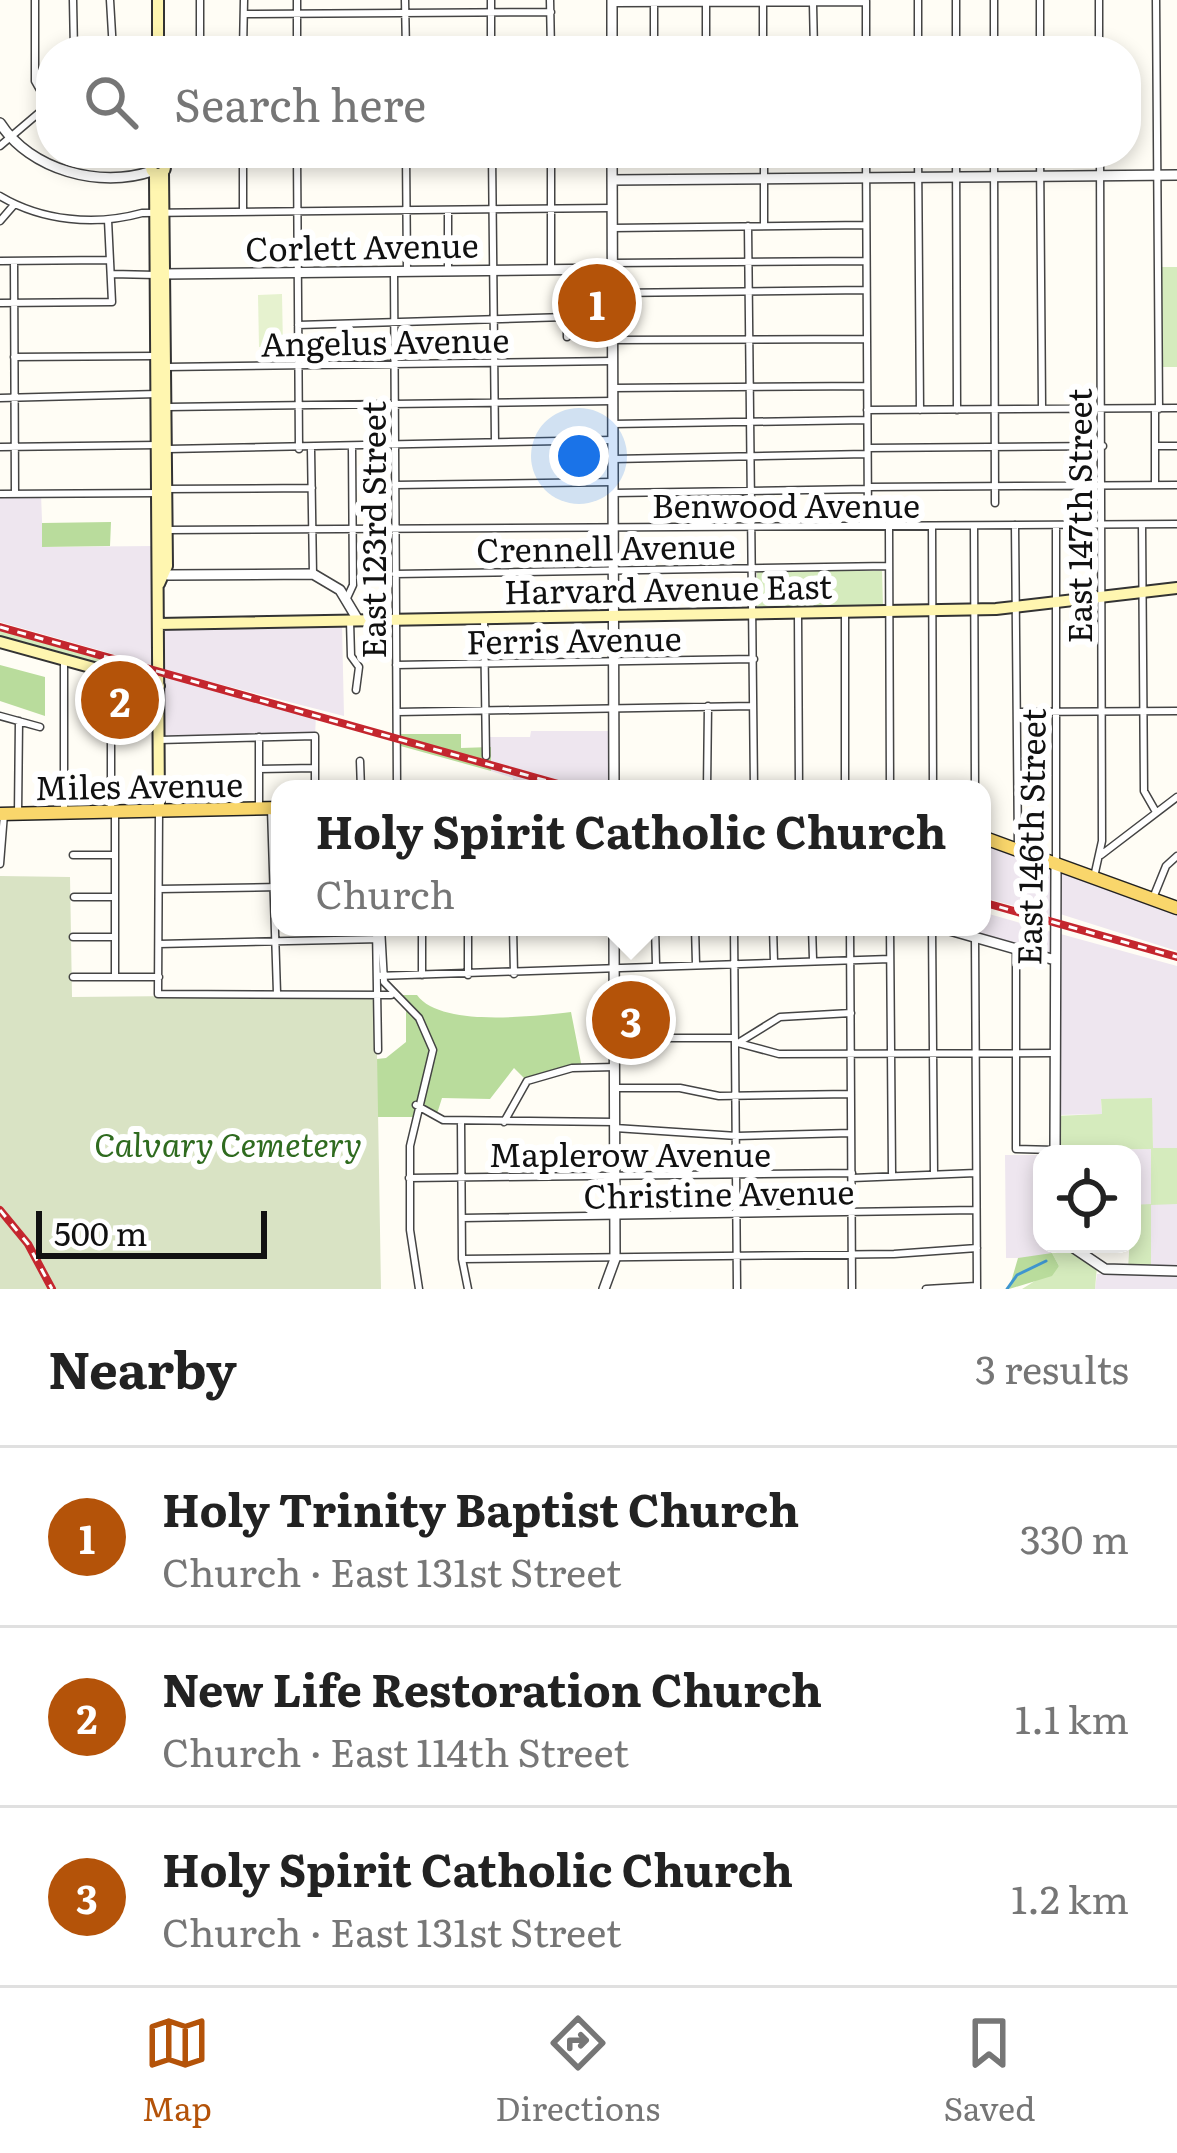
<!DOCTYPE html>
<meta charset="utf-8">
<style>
body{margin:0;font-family:Literata,serif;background:#f6f6f6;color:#222}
.controls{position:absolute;right:36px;bottom:36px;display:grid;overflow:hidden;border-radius:24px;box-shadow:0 6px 18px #0003}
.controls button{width:108px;height:108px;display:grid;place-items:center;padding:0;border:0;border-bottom:3px solid #e0e0e0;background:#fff;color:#222;font:60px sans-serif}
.scale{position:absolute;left:36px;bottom:30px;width:231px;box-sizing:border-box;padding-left:12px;border:6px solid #111;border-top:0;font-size:33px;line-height:42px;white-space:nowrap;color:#111;-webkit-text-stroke:9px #fff;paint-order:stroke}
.you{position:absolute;left:579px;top:456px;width:42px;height:42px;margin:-30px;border:9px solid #fff;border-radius:50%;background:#1a73e8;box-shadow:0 0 0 18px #1a73e833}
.badge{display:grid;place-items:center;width:78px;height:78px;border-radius:50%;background:#b45309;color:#fff;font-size:39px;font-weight:700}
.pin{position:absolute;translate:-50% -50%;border:6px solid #fff;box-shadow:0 3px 12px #0006}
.popup{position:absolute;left:271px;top:780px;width:720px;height:156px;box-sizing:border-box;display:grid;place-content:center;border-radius:24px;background:#fff;filter:drop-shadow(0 3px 9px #0005);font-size:39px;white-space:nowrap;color:#767676}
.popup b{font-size:45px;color:#222}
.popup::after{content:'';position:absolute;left:50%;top:100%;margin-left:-24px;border:24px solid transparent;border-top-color:#fff}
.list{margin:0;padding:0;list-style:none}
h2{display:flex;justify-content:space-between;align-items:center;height:156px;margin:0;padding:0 48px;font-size:51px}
h2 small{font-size:39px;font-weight:400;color:#767676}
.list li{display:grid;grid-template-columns:78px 1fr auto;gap:36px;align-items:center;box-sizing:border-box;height:180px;padding:0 48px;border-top:3px solid #e0e0e0}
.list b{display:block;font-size:45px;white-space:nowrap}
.list p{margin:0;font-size:39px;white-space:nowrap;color:#767676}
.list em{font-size:39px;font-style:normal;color:#767676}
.icon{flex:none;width:66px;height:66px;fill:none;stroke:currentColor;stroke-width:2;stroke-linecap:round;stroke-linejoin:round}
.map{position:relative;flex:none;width:1177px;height:1289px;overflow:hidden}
.search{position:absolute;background:#fff;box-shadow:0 6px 18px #0003;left:36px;right:36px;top:36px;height:132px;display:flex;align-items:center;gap:30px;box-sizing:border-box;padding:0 42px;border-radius:48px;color:#767676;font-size:45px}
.sheet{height:696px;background:#fff}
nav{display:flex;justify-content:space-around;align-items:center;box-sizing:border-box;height:168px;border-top:3px solid #e0e0e0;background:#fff;font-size:33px;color:#767676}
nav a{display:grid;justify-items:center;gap:6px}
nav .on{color:#b45309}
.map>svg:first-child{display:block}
</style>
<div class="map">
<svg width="1177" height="1289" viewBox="0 0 1177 1289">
<rect width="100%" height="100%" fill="#fffdf5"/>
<!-- industrial -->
<path fill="#eee6ef" d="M0 494H41L43 547 154 546 155 666 0 622Z
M342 625 344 716 164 670V626Z
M159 672 316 715 315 736 159 740Z
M531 731H614V789H513V778L491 771 490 737H530Z
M982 841 1050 864V916L982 897Z
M1057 868 1177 910V951L1057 913Z
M982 912 1055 933V960L939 927H982Z
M1057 933 1177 966V1148H1153L1151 1098 1101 1100 1102 1114 1059 1115Z
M1151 1149 1177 1204V1268L1151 1269V1205H1132V1154H1059V1150Z
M1005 1155H1042V1244L1064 1247 1043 1258H1006Z
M1097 1274H1177V1289H1095Z"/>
<!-- green -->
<path fill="#d5ebbd" d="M1161 267H1177V367H1162Z
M757 571H882L883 606 757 608Z
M0 627 159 672V686L0 642Z
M1152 1098 1153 1148H1177V1204L1151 1205V1269H1128L1132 1205 1151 1204V1149L1055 1150V1116L1102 1114 1101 1099Z
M1068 1244 1097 1266 1095 1289H1022L1059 1266 1052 1253Z"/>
<!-- forest -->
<path fill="#b9dc9c" d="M111 522 110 546 42 547V523Z
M0 665 45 677V716L0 701Z
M396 734H461V748L491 747V771L397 745Z
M391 995H417C441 1028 534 1016 571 1012L582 1068 527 1081 514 1068 490 1099 442 1098 436 1117 416 1106 413 1117H377V1059L386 1058 406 1042V1007Z
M1052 1253 1059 1266 1052 1276 1009 1289 1018 1258Z"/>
<!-- cemetery -->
<path fill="#d9e3c4" d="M0 876 70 877 72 997 376 994 381 1289H0Z"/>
<!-- pitch -->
<path fill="#e6f2cf" d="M282 294 283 347H259L258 295Z"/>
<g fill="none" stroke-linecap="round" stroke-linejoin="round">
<!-- stream -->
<path stroke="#3f96cf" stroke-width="3" d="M1007 1289 1017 1275 1046 1261"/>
<defs>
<path id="minor" d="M35 0V81L51 109
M73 0 74 51
M110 0 113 51
M200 0V51
M297 0V51
M405 0 406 51
M491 0V51
M550 0 551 51
M763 0V51
M918 0V51
M956 0V51
M994 0V51
M1040 0V51
M1099 0V51
M1156 0 1159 409
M866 1V51
M612 3 866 2
M654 4V51
M706 4V51
M813 4 814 51
M244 14 551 12
M243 51 244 0
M0 146 47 106
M297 153 299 449
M406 153 407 269
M492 153 495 442
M764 153V226
M866 153 868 525
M918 153 920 410
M956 153 957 410
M994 153 995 503
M1040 153 1042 407
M163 163 612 160
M0 196C42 221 95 226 142 213L612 208
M448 211V271
M243 212V153
M0 221 13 206
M748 226 754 789
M612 228 866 225
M0 261 108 260
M14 261 15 494
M612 263 866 261
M551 269V153
M566 270 567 337
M394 272 397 789
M112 274 156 275
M613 293 866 290
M0 303 112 302 108 220
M298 325 567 317
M613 340 866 339
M14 357 155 356
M166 367 613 361
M613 388 867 386
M0 398 158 394
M168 407 613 401
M1155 409V483
M867 410 1177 408
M613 424 867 420
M1155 446H1177
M0 447 158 445
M868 448 1103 446
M168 449 613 440
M311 449 313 574
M613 459 867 454
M395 485 613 482
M868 487 1177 485
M165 489 312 488
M613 493 868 489
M0 494 158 493
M1015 525 1018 850
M1142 525 1144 791 1156 812
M932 526 933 789
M974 526 975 789
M1056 526V864
M889 529 890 789
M167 530 1177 524
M395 574 889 566
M347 598 353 585 352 448
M845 611V789
M798 615 799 789
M484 620 486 756
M350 621 351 656 359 667 356 690
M396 665 754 659
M397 712 753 706
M1017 712 1177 711
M0 716 40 727
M259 737V805
M159 740 315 736V789
M360 761 361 789
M259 769 315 768
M707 789 708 706
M271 809 277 993
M159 811 158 994 391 995
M64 813V660
M111 813V673
M115 813V976
M18 814 19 721
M73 855H115
M1101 855 1177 797
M0 864 4 814
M1094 877 1102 841 1100 153
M159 889 280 887
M74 897H115
M1153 898 1166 866 1177 856
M376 927 378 1050
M381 927 384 982 419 1018 433 1050 410 1146V1230L419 1289
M422 927V975
M468 927V975
M513 927 514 974
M655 927 656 965
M695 927 696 964
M734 927 737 1289
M773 927 774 962
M812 927 813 959
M850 927 852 1289
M890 927 892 1173
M932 927 934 1173
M73 937H115
M975 937 977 1289
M159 944 381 939
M1016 949V1149L1055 1150
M377 976 890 959
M73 977H159
M851 1013 780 1017 738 1043 779 1054 1054 1053
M614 1038H735
M615 1088H680L719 1096 851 1094
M416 1105 443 1120 615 1122
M461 1121 462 1259 468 1289
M504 1122 527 1081 572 1068 615 1067
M615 1128 737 1136 851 1133
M409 1178 852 1173
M852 1178 976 1173
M462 1218 976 1210
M462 1259 894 1254 977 1248
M926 1289 976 1286"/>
<path id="tertiary" d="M612 0V51
M0 123C30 170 100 189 152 171
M612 153 614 789
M612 180 1177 175
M162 274 613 269
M160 570 168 575 313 574 340 590 358 620
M939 927 1055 960
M1055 1154 1056 864
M1068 1244 1105 1269 1177 1271
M604 1289 615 1259 614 927"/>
<path id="secondary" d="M158 51V0
M151 167a7 7 0 1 1 14 0a7 7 0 1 1-14 0Z
M155 174 159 811
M159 584 167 566 163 172
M158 624 996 609 1177 588
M0 642 159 686"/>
<path id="primary" d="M0 814 280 808
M982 837 1177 908"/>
</defs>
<!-- minor casing -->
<use href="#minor" stroke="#444" stroke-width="9"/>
<!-- tertiary casing -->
<use href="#tertiary" stroke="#444" stroke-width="12"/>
<!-- secondary casing -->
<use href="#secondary" stroke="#333" stroke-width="14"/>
<!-- primary casing -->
<use href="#primary" stroke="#222" stroke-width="15"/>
<!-- minor -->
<use href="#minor" stroke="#fff" stroke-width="6"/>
<!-- tertiary -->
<use href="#tertiary" stroke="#fff" stroke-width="9"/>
<!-- secondary -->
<use href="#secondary" stroke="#fff6b0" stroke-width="10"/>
<!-- primary -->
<use href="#primary" stroke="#f9d66b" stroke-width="12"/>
<defs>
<path id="rail" d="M0 627 576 789
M982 902 1177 957
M0 1210 28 1244 52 1289"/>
</defs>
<!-- rail casing -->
<use href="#rail" stroke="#c4262e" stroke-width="8"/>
<!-- rail -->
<use href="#rail" stroke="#fff" stroke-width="3" stroke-dasharray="9" stroke-linecap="butt"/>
</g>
<g text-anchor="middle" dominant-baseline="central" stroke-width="12" stroke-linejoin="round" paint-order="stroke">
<!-- street labels -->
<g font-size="33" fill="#111" stroke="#fff">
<text transform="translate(362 245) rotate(-1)">Corlett Avenue</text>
<text transform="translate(385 340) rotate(-1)">Angelus Avenue</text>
<text x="786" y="503">Benwood Avenue</text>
<text transform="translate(1077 516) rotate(-90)">East 147th Street</text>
<text transform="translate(371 530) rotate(-90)">East 123rd Street</text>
<text transform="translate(606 546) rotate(-1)">Crennell Avenue</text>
<text transform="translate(668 587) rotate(-1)">Harvard Avenue East</text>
<text transform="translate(574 638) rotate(-1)">Ferris Avenue</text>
<text transform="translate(139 784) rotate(-1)">Miles Avenue</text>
<text transform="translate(1029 837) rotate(-89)">East 146th Street</text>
<text x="630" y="1152">Maplerow Avenue</text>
<text transform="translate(719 1192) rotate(-1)">Christine Avenue</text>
</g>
<!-- park labels -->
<g font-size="33" font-style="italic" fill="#2f6b1f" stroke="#fff">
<text x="228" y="1142">Calvary Cemetery</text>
</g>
</g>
</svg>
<div class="controls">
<button><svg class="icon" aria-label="locate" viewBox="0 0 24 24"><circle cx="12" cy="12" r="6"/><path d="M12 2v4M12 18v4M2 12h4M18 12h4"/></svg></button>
</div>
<div class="scale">500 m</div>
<div class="you"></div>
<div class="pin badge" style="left:597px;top:303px">1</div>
<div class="pin badge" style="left:120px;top:700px">2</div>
<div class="pin badge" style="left:631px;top:1020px">3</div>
<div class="popup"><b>Holy Spirit Catholic Church</b>Church</div>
<div class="search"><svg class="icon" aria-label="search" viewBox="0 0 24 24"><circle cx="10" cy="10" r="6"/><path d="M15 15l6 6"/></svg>Search here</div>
</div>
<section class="sheet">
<h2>Nearby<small>3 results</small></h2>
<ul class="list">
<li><span class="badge">1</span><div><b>Holy Trinity Baptist Church</b><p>Church · East 131st Street</p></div><em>330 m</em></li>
<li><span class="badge">2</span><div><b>New Life Restoration Church</b><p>Church · East 114th Street</p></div><em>1.1 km</em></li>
<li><span class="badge">3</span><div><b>Holy Spirit Catholic Church</b><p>Church · East 131st Street</p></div><em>1.2 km</em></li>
</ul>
</section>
<nav>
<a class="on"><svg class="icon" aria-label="map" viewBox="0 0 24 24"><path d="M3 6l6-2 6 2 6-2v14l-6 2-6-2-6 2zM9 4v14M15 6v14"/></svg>Map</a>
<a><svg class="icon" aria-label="directions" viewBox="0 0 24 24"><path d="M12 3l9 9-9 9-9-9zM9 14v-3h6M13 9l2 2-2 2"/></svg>Directions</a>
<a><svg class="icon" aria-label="saved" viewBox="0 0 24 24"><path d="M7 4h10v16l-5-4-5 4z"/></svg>Saved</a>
</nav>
